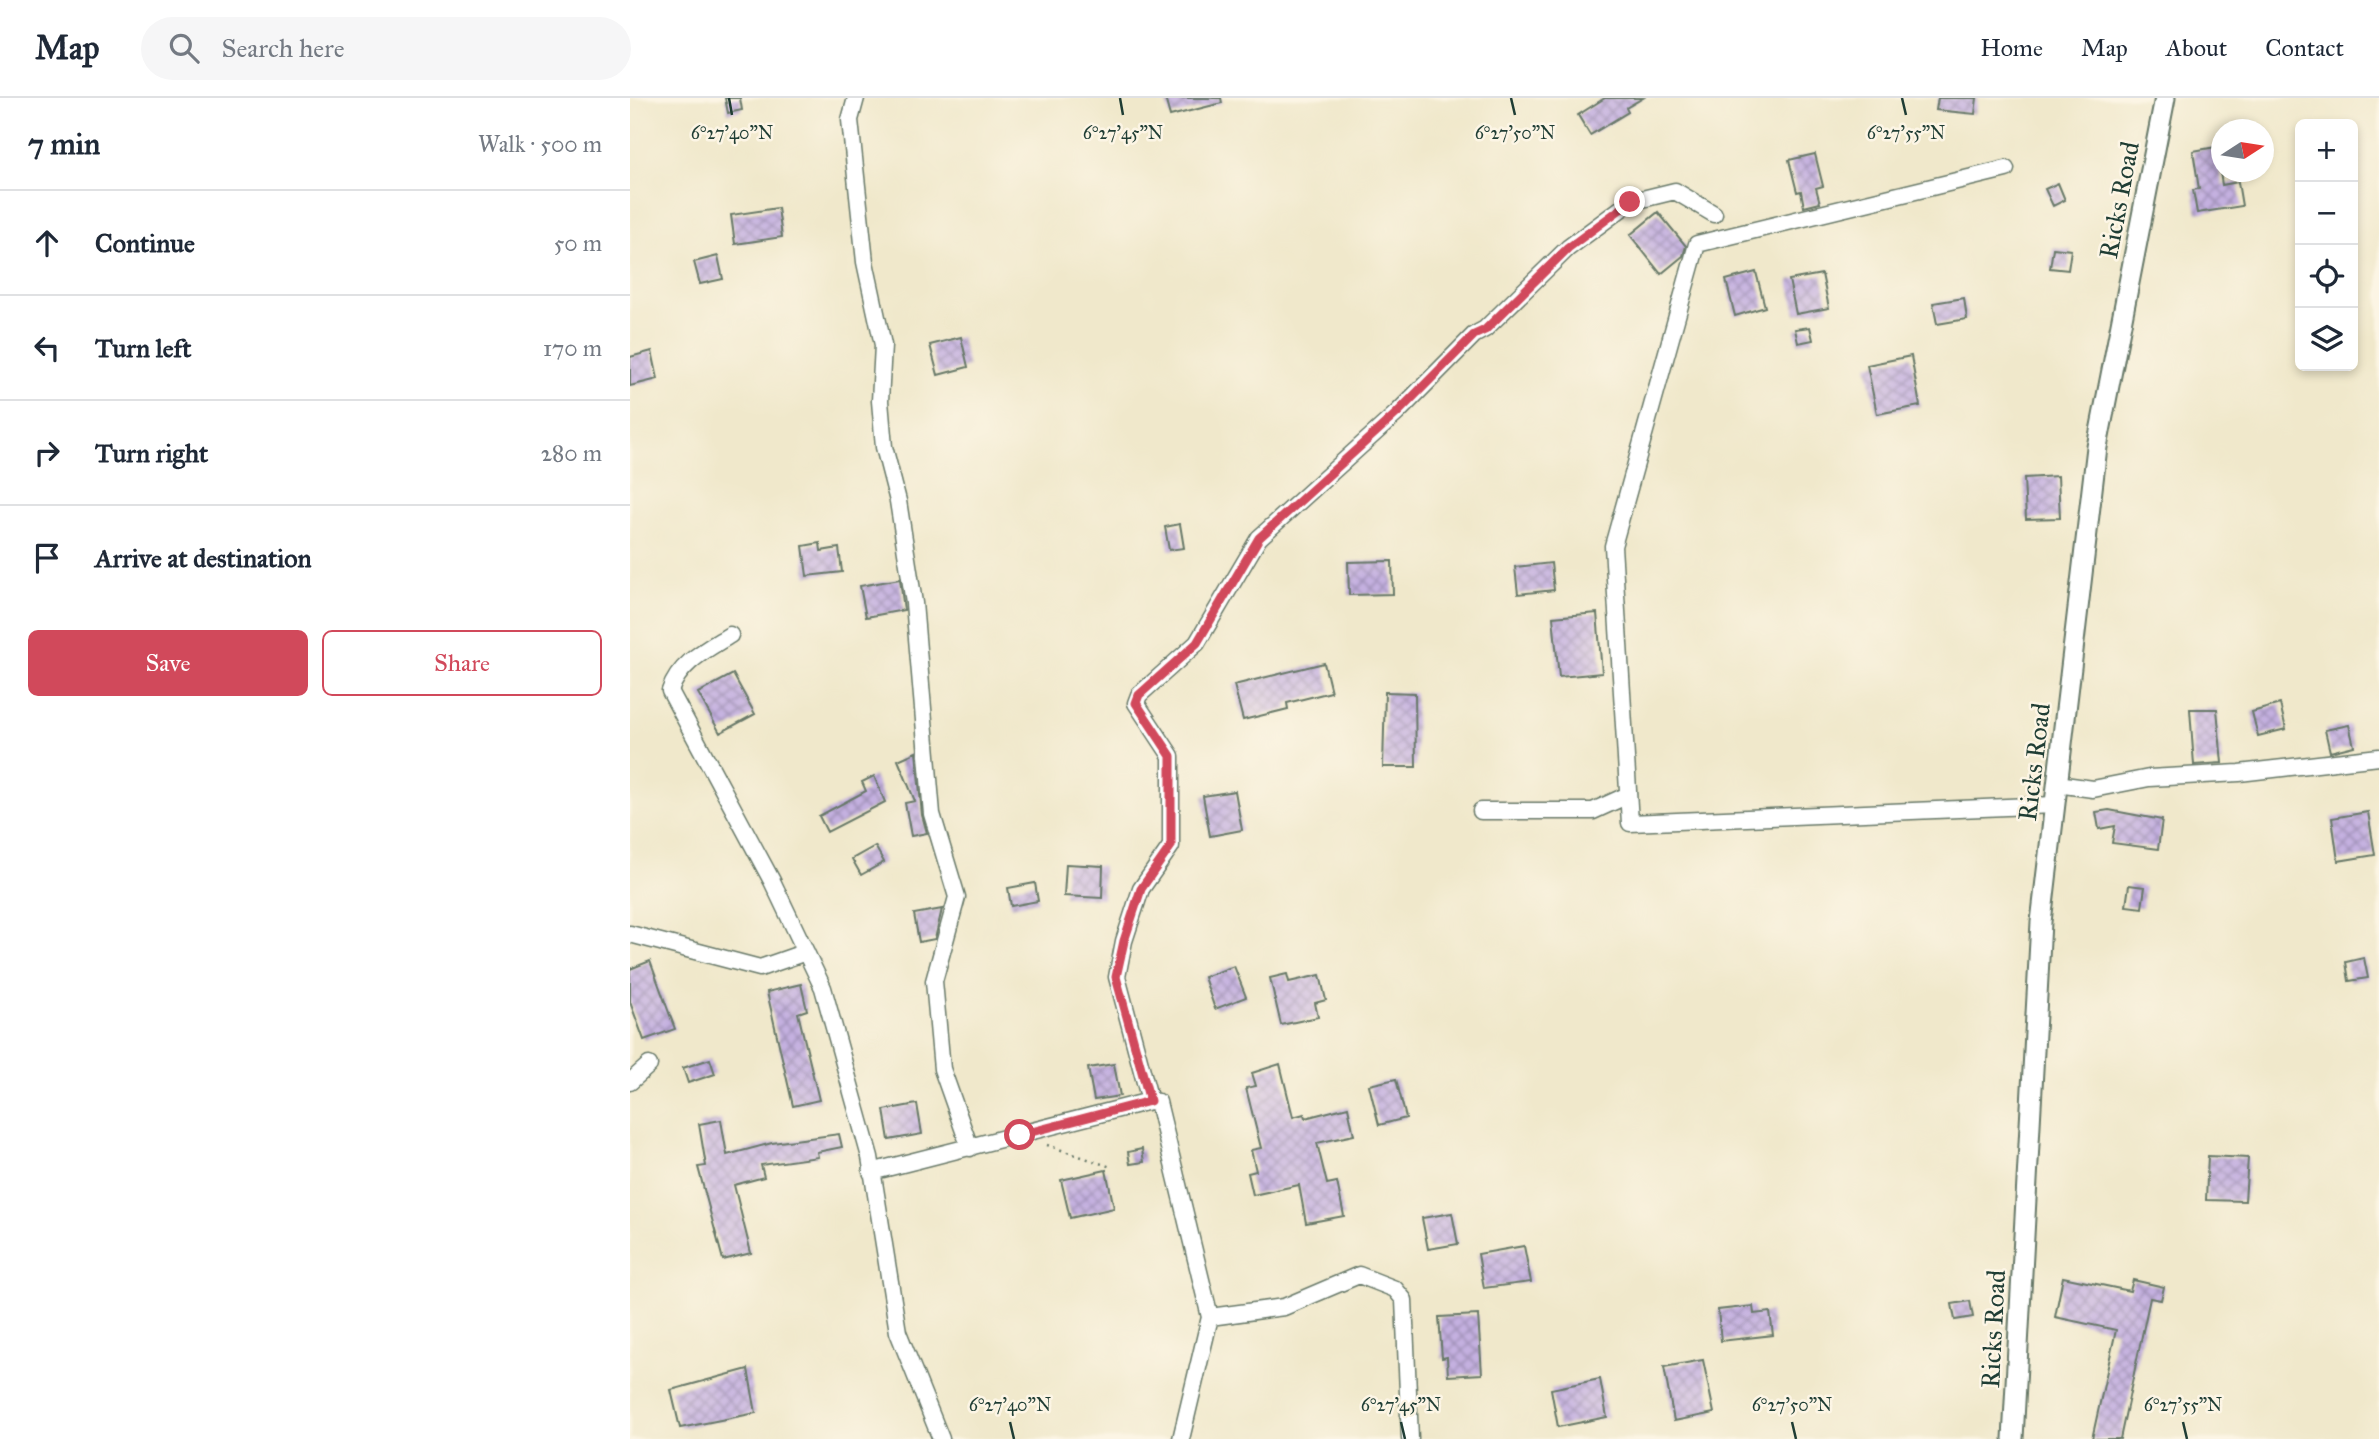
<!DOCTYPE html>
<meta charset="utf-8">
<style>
body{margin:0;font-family:"IM FELL Great Primer",serif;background:#f6f6f7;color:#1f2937}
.controls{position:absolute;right:21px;top:21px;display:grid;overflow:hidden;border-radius:10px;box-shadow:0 4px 10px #0003}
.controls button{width:63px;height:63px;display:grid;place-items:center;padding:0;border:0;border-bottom:2px solid #e0e1e3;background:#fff;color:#1f2937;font:35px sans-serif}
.compass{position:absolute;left:1581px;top:21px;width:63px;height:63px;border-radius:50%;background:#fff;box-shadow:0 4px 10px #0003;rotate:78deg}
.stop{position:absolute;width:21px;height:21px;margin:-16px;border:5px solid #d1495b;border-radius:50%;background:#fff}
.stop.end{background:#d1495b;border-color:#fff;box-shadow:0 2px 7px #0008}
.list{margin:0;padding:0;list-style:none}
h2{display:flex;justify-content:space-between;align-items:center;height:91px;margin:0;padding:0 28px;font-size:30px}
h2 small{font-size:23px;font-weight:400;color:#747a83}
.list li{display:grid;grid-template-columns:46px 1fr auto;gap:21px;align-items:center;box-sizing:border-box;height:105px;padding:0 28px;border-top:2px solid #e0e1e3}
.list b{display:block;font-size:26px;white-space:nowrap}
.list em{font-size:23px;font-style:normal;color:#747a83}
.actions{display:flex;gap:14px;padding:21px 28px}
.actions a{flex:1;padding:16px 0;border:2px solid #d1495b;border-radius:10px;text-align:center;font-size:24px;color:#d1495b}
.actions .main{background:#d1495b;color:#fff}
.icon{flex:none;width:38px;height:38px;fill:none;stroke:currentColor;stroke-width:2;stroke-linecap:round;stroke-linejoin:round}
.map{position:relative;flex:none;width:1749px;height:1341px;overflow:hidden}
header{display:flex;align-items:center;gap:42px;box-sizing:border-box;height:98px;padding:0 35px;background:#fff;border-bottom:2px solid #e0e1e3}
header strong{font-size:33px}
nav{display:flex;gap:38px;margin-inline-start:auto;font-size:24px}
.search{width:490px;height:63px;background:#f6f6f7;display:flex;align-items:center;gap:18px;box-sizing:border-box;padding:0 24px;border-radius:38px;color:#747a83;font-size:26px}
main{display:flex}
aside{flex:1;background:#fff}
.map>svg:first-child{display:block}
</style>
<header>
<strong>Map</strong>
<div class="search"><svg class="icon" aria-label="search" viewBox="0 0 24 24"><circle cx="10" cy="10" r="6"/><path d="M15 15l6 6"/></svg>Search here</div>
<nav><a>Home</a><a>Map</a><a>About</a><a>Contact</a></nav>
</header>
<main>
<aside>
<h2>7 min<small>Walk · 500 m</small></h2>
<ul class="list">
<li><svg class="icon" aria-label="ahead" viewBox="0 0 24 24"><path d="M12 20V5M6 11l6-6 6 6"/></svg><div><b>Continue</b></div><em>50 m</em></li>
<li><svg class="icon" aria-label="left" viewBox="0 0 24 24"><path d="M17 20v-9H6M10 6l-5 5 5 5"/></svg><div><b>Turn left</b></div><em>170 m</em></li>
<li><svg class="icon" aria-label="right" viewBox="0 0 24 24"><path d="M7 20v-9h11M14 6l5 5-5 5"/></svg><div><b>Turn right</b></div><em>280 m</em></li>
<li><svg class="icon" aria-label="arrive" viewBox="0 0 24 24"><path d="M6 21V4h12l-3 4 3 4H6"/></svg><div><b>Arrive at destination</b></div></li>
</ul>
<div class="actions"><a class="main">Save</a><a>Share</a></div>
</aside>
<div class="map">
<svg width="1749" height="1341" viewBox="0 0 1749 1341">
<defs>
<pattern id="building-cross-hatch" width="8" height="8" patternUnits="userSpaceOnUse" patternTransform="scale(1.75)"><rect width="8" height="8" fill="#c4b0e0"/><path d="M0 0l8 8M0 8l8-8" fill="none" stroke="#9f90b6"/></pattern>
</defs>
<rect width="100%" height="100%" fill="#fcf5e5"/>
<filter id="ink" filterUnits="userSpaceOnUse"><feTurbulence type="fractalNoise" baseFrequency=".0143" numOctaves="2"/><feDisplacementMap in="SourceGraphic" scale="14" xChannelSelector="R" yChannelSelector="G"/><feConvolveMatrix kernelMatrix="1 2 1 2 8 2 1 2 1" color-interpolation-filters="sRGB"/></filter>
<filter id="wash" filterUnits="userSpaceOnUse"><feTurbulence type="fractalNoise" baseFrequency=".00686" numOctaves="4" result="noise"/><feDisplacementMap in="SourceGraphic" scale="28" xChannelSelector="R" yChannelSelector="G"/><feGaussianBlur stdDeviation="1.57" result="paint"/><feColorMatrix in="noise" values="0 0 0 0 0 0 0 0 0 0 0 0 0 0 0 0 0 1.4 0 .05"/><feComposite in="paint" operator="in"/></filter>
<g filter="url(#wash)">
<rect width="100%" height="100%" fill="#f0e8cb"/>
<g id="blocks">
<!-- building -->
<path fill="url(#building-cross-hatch)" d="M95 0H110L112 12 98 15Z
M535 0H591L592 5 540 18Z
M975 0H1013L996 10 998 14 960 37 948 17Z
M1308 0H1347L1345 16 1306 12Z
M1586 49 1592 87 1608 84 1612 108 1567 115 1563 92 1569 91 1563 53Z
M1185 56 1193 88 1186 90 1190 105 1174 109 1171 93 1167 94 1159 62Z
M1428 85 1435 102 1423 108 1415 91Z
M148 110 152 139 105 146 101 117Z
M1028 114 1056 148 1053 158 1031 176 1000 137Z
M1423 150 1441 152 1438 172 1420 170Z
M88 158 93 181 70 186 64 164Z
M1126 174 1135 209 1105 218 1096 182Z
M1192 176 1199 210 1166 216 1159 182Z
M1334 200 1337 221 1307 226 1303 205Z
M1180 229 1183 242 1168 245 1165 231Z
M331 239 338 269 308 277 300 247Z
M22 253 28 281 0 288V259Z
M1281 258 1290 308 1247 316 1237 267Z
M1428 378 1430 420 1396 421 1394 380Z
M550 426 554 450 539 452 535 429Z
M190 445 191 453 209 450 212 474 177 478 173 448Z
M762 463 763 496 719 497 718 464Z
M921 465 924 492 888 496 885 469Z
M270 481 274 512 236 519 230 488Z
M967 515 972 575 929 579 923 519Z
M694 565 701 594 657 605 658 611 613 622 604 587Z
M103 576 125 616 90 635 68 595Z
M755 594 785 595 786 669H753Z
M1650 606 1656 631 1628 638 1622 614Z
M1560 611H1587L1592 665 1564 667Z
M1719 627 1724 648 1700 654 1695 632Z
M286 654 292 717 297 735 281 738 275 705 285 703 268 662Z
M244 678 255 704 197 734 189 718 236 693 232 684Z
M605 693 612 732 580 738 573 698Z
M1479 712 1532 722 1528 751 1482 745 1485 728 1469 731 1466 714Z
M1738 714 1745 757 1708 763 1702 720Z
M245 748 254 764 231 777 222 761Z
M436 766 473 768 472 800 434 798Z
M405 785 408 803 381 808 378 790Z
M1499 787 1515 789 1512 810 1496 808Z
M312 811 305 841 289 844 284 816Z
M1734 860 1738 880 1719 883 1716 864Z
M20 863 45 931 14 942 0 904V871Z
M604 868 616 899 585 911 574 879Z
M657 876 659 884 690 877 696 902 685 905 688 919 651 927 640 880Z
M171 886 177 912 168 915 189 1002 163 1008 137 894Z
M80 961 85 976 58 985 53 970Z
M484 966 490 998 464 1002 458 970Z
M650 966 663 1019 674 1016 675 1020 718 1009 724 1037 687 1045 697 1086 707 1084 714 1118 676 1125 669 1087 623 1097 618 1075 626 1073 621 1052 631 1050 616 990 626 988 622 975Z
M766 981 776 1020 749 1027 739 987Z
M287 1006 292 1036 259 1042 254 1012Z
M91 1022 97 1057 142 1045 209 1036 212 1049 187 1054 188 1059 131 1067 134 1079 104 1087 121 1155 93 1162 68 1069 76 1068 69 1026Z
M512 1051 514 1064 500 1066 498 1054Z
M1578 1058 1618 1060 1615 1103 1576 1102Z
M476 1072 484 1110 440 1120 431 1082Z
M822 1115 828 1146 798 1151 792 1120Z
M894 1148 901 1184 854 1190 848 1156Z
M1433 1179 1500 1193 1503 1182 1534 1189 1531 1202 1520 1200 1490 1341H1462L1486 1232 1425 1219Z
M1340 1203 1343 1219 1325 1222 1322 1206Z
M1123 1208 1124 1216 1140 1214 1143 1237 1091 1243 1088 1212Z
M848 1217 852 1276 818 1278 817 1259 812 1260 809 1219Z
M1073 1262 1084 1315 1044 1323 1034 1269Z
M118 1271 126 1315 50 1330 41 1292Z
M970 1281 977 1319 928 1329 921 1291Z"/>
</g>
</g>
<g filter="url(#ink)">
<use href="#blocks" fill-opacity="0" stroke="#687969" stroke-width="2"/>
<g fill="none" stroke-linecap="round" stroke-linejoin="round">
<defs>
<path id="minor" d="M226 0 220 22 235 164 253 247 250 303 254 349 268 403 284 505 302 716 327 799 304 883 312 971 340 1050
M1376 71 1067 146 983 448 1000 725 1425 707
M100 537C76 552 49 565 40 593L142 783 193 890 240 1059 268 1234 311 1341
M1427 686 1463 691 1519 680 1609 675 1749 659
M851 713H963L998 697
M0 836 130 870 176 854
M0 984 19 967
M520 1003 487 879 494 843 511 791 541 748V658L506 605 509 597 567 545 629 440 767 315 844 237 855 231 938 150 1000 104 1045 93 1084 116
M241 1074 520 1003 528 1004 580 1219 551 1341
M580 1219 654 1209 729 1177 765 1191 774 1202 780 1341"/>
<path id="tertiary" d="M1383 1341 1411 824 1467 349 1535 0"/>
</defs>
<!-- minor casing -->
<use href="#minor" stroke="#687969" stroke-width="19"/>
<!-- tertiary casing -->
<use href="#tertiary" stroke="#687969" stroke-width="23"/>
<!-- path -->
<path stroke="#687969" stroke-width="2.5" stroke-dasharray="2 5" stroke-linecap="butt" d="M417 1047 481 1069"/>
<!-- minor -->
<use href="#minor" stroke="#fff" stroke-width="16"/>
<!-- tertiary -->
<use href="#tertiary" stroke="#fff" stroke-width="19"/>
</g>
</g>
<g fill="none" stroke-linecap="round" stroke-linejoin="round" filter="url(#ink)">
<!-- route -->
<path stroke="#d1495b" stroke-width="9" d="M390 1037 520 1003 486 879 494 843 511 791 541 748V658L506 605 509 597 567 545 629 440 767 315 844 237 855 232 938 150 1000 104"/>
</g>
<!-- ticks -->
<path fill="none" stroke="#1f3d34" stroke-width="2.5" d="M99 0 102 17M490 0 493 17M881 0 885 17M1272 0 1276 17M380 1324 384 1341M771 1324 775 1341M1162 1324 1166 1341M1553 1324 1557 1341"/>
<g text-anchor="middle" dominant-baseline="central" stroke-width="5" stroke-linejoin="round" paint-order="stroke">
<!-- street labels -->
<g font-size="26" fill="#1f3d34" stroke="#fcf5e5">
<text transform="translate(1489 102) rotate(-79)">Ricks Road</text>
<text transform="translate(1404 664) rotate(-83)">Ricks Road</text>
<text transform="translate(1363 1231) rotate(-87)">Ricks Road</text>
</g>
</g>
<g font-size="18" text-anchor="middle" fill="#1f3d34" stroke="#fcf5e5" stroke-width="5" stroke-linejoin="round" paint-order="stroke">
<text x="102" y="41">6°27'40"N</text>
<text x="493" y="41">6°27'45"N</text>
<text x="885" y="41">6°27'50"N</text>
<text x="1276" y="41">6°27'55"N</text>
<text x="380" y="1313">6°27'40"N</text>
<text x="771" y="1313">6°27'45"N</text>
<text x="1162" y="1313">6°27'50"N</text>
<text x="1553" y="1313">6°27'55"N</text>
</g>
</svg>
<div class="controls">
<button>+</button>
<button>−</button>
<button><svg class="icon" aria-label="locate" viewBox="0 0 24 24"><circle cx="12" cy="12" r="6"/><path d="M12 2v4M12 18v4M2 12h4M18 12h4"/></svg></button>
<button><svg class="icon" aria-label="layers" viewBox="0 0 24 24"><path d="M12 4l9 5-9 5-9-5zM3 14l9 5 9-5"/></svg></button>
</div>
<svg class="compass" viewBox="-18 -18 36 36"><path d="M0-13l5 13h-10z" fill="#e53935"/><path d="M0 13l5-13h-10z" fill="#747a83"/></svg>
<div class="stop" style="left:390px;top:1037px"></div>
<div class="stop end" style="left:1000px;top:104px"></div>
</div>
</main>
